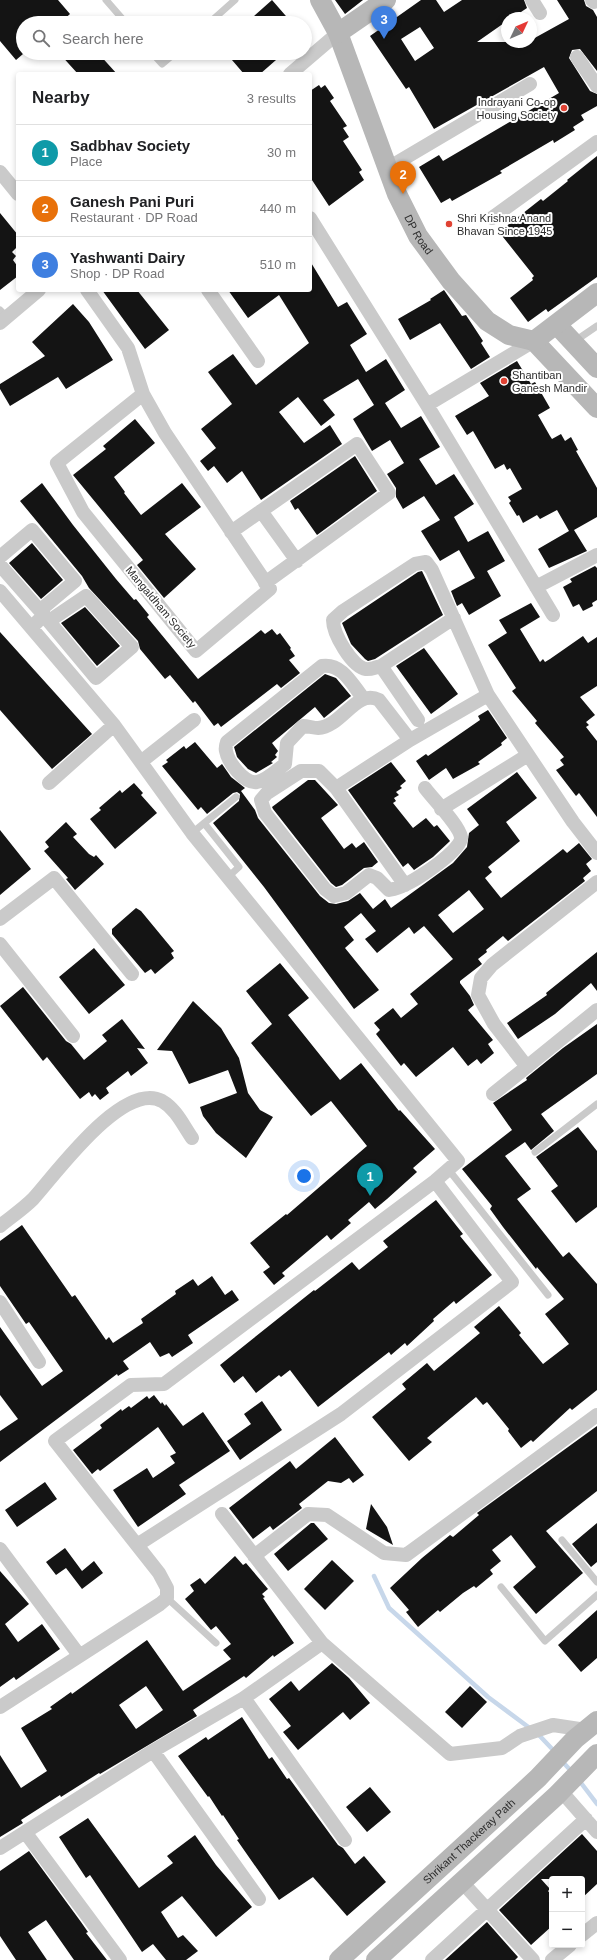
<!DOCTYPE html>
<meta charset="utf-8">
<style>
body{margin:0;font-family:Arial,sans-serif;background:#f6f6f6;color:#202124}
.controls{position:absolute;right:12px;bottom:12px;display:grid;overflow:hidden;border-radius:4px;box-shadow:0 2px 6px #0003}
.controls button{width:36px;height:36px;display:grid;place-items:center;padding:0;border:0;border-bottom:1px solid #e0e0e0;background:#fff;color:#202124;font:20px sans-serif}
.compass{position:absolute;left:501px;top:12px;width:36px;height:36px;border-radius:50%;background:#fff;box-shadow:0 2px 6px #0003;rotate:46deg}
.you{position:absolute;left:304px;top:1176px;width:14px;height:14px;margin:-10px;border:3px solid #fff;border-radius:50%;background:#1a73e8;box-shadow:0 0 0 6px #1a73e833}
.badge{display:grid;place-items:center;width:26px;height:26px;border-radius:50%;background:#b45309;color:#fff;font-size:13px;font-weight:700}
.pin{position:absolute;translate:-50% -33px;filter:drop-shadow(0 1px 2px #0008)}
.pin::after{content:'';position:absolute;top:21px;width:14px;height:12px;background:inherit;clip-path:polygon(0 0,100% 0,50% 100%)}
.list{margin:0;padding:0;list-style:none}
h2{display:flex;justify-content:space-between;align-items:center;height:52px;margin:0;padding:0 16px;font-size:17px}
h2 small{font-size:13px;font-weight:400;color:#757577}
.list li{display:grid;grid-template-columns:26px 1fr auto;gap:12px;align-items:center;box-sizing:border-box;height:56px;padding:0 16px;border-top:1px solid #e0e0e0}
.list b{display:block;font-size:15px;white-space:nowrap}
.list p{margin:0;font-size:13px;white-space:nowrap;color:#757577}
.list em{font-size:13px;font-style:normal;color:#757577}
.icon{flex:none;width:22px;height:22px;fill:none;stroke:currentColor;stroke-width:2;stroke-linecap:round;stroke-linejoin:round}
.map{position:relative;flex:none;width:597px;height:1960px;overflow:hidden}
.search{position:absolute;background:#fff;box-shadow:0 2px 6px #0003;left:16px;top:16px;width:296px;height:44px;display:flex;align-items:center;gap:10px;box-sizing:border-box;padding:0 14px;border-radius:22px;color:#757577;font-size:15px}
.panel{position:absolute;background:#fff;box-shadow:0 2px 6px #0003;left:16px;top:72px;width:296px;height:220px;border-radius:4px}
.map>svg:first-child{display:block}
</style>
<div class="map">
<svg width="597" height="1960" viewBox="0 0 597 1960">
<rect width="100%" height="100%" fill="#fff"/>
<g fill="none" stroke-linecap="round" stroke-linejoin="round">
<!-- stream -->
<path stroke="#c7d7ea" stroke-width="4.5" d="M374 1576 389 1608 488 1697 531 1729
M537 1733 555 1752
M561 1760 572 1772
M578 1779 597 1804"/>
</g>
<!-- building -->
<path fill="#141414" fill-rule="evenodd" d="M0 0H58L70 14 60 23H23V54L16 60 0 41Z
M272 0 292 23H246Z
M335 0H363L345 14Z
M421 0H436L444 12 462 0H524L527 8 512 18H507V21L477 42H531V40L569 19 557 0H584L586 6 593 10 597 17V71L580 49 572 50 569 58 590 91 597 94V106L581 115 584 120 573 127 575 130 554 143 553 140 500 171 502 173 452 201 450 198 441 203 419 167 439 155 443 161 559 93 544 67 434 129 409 87 406 89 370 36ZM420 27 434 48 415 61 401 39Z
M59 53H98L117 74H78Z
M226 53H284L260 74H244Z
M319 85 321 88 325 85 334 98 330 101 347 126 343 128 349 137 343 141 362 170 359 172 364 180 329 206 310 177V91Z
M597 156V277L548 312 546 309 528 322 510 298 533 280 532 278 534 276 499 232 541 199 543 201 568 181 567 180Z
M0 213 18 235V246L12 252 16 256 13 260 18 267V276L0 290Z
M310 261 338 307 347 302 367 334 350 345 366 372 386 359 405 390 385 403 401 428 421 416 440 447 419 459 436 485 454 474 474 504 454 517 468 542 488 531 505 561 487 571 501 596 469 615 462 603 457 606 451 591 475 578 459 550 440 561 421 531 440 520 424 496 403 509 396 497V488L387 474 404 463 390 440 372 451 353 419 374 405 358 379 323 400 335 415 321 426 298 397 279 412 304 443 330 425 342 444 261 500 242 471 227 483 214 466 208 471 200 461 216 448 201 429 232 404 208 372 233 354 256 385 309 343 279 295 248 318 228 290H310Z
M102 290H137L169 330 145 349Z
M444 290 462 316 466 315 483 341 481 343 490 357 471 369 440 323 410 340 398 319 431 300 430 299Z
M73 304 89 322 113 360 66 389 58 377 10 406 0 389V384L45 356 32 342Z
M517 361 531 384 535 382 550 408 538 415 550 436 552 439 561 434 565 441 571 437 578 450 576 451 597 488V517L574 530 587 551 549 568 538 549 569 531 557 510 540 519 537 515 523 523 519 515 517 516 509 503 511 501 508 497 522 489 510 468 507 470 504 464 495 469 473 431 467 435 455 416 489 396 480 383Z
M135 419 155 443 114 477 125 492 124 493 141 515 182 483 201 507 165 534 196 569 164 598 137 565 143 560 73 475 106 449 103 446Z
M355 456 377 491 317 535 298 508 295 510 290 501Z
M42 483 73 525 116 579 134 600 136 599 149 615 147 617 198 679 261 630 265 634 272 629 277 635 280 633 291 648 290 649 295 656 289 660 300 673 281 688 277 684 221 727 218 723 214 726 195 701 193 703 170 675 165 679 140 649 138 641 89 588 82 576 20 501Z
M32 543 63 580 41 599 9 563Z
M595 566 597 568V600L592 603 593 606 583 611 579 604 573 607 563 587 572 582 570 579Z
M422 571 443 615 375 659 368 661 365 659 351 644 342 623 418 572Z
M531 603 540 617 520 629 540 662 543 659 545 662 550 659 583 636 588 643 597 637V686L580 697 595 715 586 722 589 725 586 727 597 741V817L579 793 576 796 556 770 564 765 560 760 564 757 535 723 537 721 512 691 516 688 488 645 507 633 499 620Z
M85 607 120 646 97 666 61 623Z
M0 632 92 734 52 769 0 710Z
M424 648 458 694 431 714 396 666Z
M325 674 336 678 351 696 324 718 315 707 272 743 278 751 275 755 277 757 271 762 273 763 256 773 248 769 237 757 234 747Z
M488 710 507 738 501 743 502 745 478 762 480 764 453 779 446 768 429 780 416 761 426 754 428 756 480 720 478 716Z
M195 742 217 768 222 764 231 777 245 788 241 791 255 810 258 818 320 896 329 903 336 904 348 901 360 893 373 909 385 899 391 908 453 863 467 847 469 833 479 825 467 809 517 772 537 798 506 822 520 841 488 867 492 872 485 878 501 898 563 849 567 853 579 843 592 859 586 864 591 871 583 878 585 881 508 941 503 936 486 950 487 952 478 959 482 964 460 981V983L470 996 474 1005 468 1010 493 1040 488 1044 494 1053 481 1064 477 1059 468 1066 453 1047 416 1077 404 1063 401 1066 376 1034 380 1030 374 1023 393 1008 401 1018 418 1004 410 994 453 959 424 926 414 934 409 927 377 953 365 939 376 931 361 913 344 927 354 940 345 948 379 990 354 1009 264 887 213 823 239 801 240 794 237 792 233 793 207 814 201 807 198 810 162 766 168 762 166 760 184 746 186 749ZM469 890 484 909 453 933 438 915Z
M391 762 406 781 400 786 402 788 396 792 399 795 394 798 396 801 393 803 413 828 426 818 434 827 437 825 450 841 433 857 414 870 408 863 403 867 348 790Z
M308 780H315L338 805 321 818 344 849 352 843 356 848 364 842 378 862 372 867 364 868 342 885 336 887 331 883 273 809 272 807Z
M134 783 143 793 141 795 157 813 115 849 90 819 101 810 99 808 120 790 122 793Z
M66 822 77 834 73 837 89 854 94 857 96 855 104 864 75 890 66 879 68 878 44 851 49 847 45 842Z
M0 830 31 869 0 895Z
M136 908 141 911 174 951 171 953 174 958 155 974 151 969 145 973 112 934V929Z
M94 948 125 985 89 1014 59 977Z
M597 952V991L591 983 555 1014 518 1039 507 1023 547 995 546 993Z
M280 963 309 998 288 1015 340 1080 361 1063 399 1111 400 1110 435 1149 413 1168 417 1172 387 1199 375 1209 369 1202 348 1220 351 1223 331 1240 327 1235 282 1273 285 1276 274 1285 263 1272 270 1267 250 1243 286 1214 287 1215 367 1146 331 1101 311 1116 251 1043 272 1024 246 991Z
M23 987 66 1041 71 1044 84 1060 107 1041 102 1035 122 1019 145 1049 137 1048 148 1063 131 1076 128 1071 106 1088 109 1093 100 1100 95 1094 92 1097 89 1092 80 1099 47 1057 43 1061 0 1006Z
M193 1001 221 1028 239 1058 248 1093 260 1110 273 1117 246 1158 216 1133 203 1116 200 1107 237 1093 228 1070 189 1084 172 1051 157 1050Z
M597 1024V1074L541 1114 554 1131 531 1150 525 1142 505 1156 531 1189 517 1199 563 1257 569 1252 597 1284V1390L572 1410 570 1408 533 1442 531 1440 521 1448 508 1431 509 1429 487 1402 483 1405 476 1397 427 1438 432 1442 409 1461 372 1417 406 1389 402 1384 427 1363 434 1371 480 1333 474 1327 499 1306 521 1333 519 1335 543 1364 569 1344 545 1314 564 1299 537 1267 536 1269 503 1227 490 1209 492 1206 462 1169 512 1130 493 1103 527 1080 526 1078 563 1048Z
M578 1127 597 1151V1207L576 1223 551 1191 558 1186 536 1157Z
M436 1200 463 1234 460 1236 492 1275 456 1304 454 1301 433 1319 434 1321 407 1346 405 1343 391 1355 389 1352 318 1407 290 1370 281 1377 279 1375 256 1393 243 1376 234 1383 220 1365 314 1290 315 1291 352 1262 359 1270 388 1247 383 1241Z
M22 1225 72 1297 75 1295 106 1340 109 1337 113 1343 143 1323 141 1319 176 1294 175 1291 193 1279 198 1286 212 1276 225 1295 232 1290 239 1300 188 1335 193 1343 172 1357 169 1353 160 1357 150 1342 123 1361 129 1369 118 1376 117 1374 0 1462V1431L18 1419 0 1395V1327L42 1386 63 1371 29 1322 26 1324 0 1286V1241Z
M154 1395 161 1404 162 1402 165 1406 166 1404 183 1426 203 1412 230 1451 179 1485 186 1494 138 1527 113 1490 147 1468 153 1478 175 1463 170 1456 176 1453 158 1427 100 1471 98 1469 92 1474 73 1450 102 1428 100 1425 121 1409 122 1411 129 1406 131 1408 147 1396 149 1399Z
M262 1401 282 1430 240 1460 227 1441 251 1424 244 1414Z
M597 1426V1491L546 1531 583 1573 536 1614 513 1587 536 1567 511 1535 492 1550 501 1561 490 1570 493 1574 476 1588 474 1586 463 1593 440 1612 438 1610 418 1627 406 1612 409 1610 390 1588 422 1558 450 1535 453 1537 479 1515 477 1513Z
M335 1437 364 1475 353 1483 349 1478 341 1483 328 1481 299 1504 302 1508 273 1530 270 1526 253 1539 229 1508 290 1461 296 1469Z
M45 1482 57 1499 17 1527 5 1510Z
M371 1504 387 1527 393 1545 366 1529Z
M311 1523H314L328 1539 288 1571 274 1554Z
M597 1523V1562L591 1567 572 1544Z
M65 1548 82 1571 94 1561 103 1573 82 1589 66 1568 56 1575 46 1562Z
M235 1556 243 1565 246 1563 268 1589 262 1594 265 1597 263 1598 294 1643 274 1657 273 1655 246 1678 244 1676 193 1710 197 1716 100 1774 99 1773 61 1797 60 1795 21 1820 23 1823 0 1837V1755L21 1788 47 1771 21 1728 52 1709 50 1707 71 1692 72 1694 147 1640 183 1691 231 1659 223 1650 231 1644 216 1626 211 1630 185 1599 194 1591 190 1585 200 1578 205 1584ZM146 1686 163 1710 136 1729 119 1705Z
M332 1560 354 1581 325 1610 304 1589Z
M0 1571 29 1604 5 1624 18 1642 42 1624 60 1649 16 1680 14 1677 0 1687Z
M597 1610V1658L581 1672 558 1645Z
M332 1663 349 1678 370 1703 350 1720 343 1712 298 1750 283 1732 291 1726 269 1699 291 1681 299 1691Z
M470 1686 487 1702 462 1728 445 1712Z
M242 1717 269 1759 272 1757 287 1779 289 1778 338 1845 343 1848 355 1864 364 1856 386 1882 347 1916 313 1877 279 1900 237 1840 239 1839 223 1815 222 1816 209 1796 208 1797 178 1756 206 1737 208 1740Z
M370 1787 391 1812 367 1832 346 1807Z
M88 1818 139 1888 173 1863 167 1856 195 1835 216 1865 252 1907 216 1937 182 1896 161 1912 178 1938 183 1935 198 1951 186 1960H166L153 1944 142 1952 90 1875 86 1878 59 1837Z
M582 1834 597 1851V1884L582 1898V1879H541L550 1889 548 1891 552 1896V1926L531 1945 499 1910Z
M29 1851 81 1922 88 1932 86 1933 107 1960H74L46 1920 28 1932 47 1960H16L0 1936V1871Z
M487 1922 518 1957 515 1960H445Z"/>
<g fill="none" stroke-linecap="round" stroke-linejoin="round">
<!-- lane -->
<path stroke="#cacaca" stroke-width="7" d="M106 0 126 23
M209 23 235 0
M152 53 162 64 175 53
M0 310 7 317
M575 341 597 326
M204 823 239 867 228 877
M192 833 236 797
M535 1152 597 1104
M448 1169 548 1295
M562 1540 597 1582
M501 1587 545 1641 597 1595
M167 1598 216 1643"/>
<!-- street -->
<path stroke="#cacaca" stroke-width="14" d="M532 0 540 13
M592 0 594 2
M577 57 597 86
M290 74 338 33
M388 168 530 84
M0 172 18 194
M310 218 427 405 553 615
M492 218 597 142
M87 290 128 348 143 394 165 433 270 589 196 651 83 512 57 463 143 394
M208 290 258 361
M0 323 39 290
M427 405 534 341
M261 511 297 561
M231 532 357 444 389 493 265 583
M0 557 32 530 75 581 44 607 41 618 34 625
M0 565 42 613
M536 587 597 555
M0 591 114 725 192 833 458 1161 435 1181 164 1384 131 1385 55 1441 159 1573 167 1588V1598L160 1604 0 1707
M41 618 52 619 86 596 132 647 96 678 46 618
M454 618 381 666C376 667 370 670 366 669 352 667 333 634 333 620L343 611 415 564 426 562 432 570 488 695 573 822 597 853
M381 666 418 720
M363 698C352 684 342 663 322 666L227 742C226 745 225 748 226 751 228 762 244 784 257 782 267 780 277 770 285 764L287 743 303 726C308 726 313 728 318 728 342 727 356 688 379 700L410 740
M142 761 194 720
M49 783 114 725
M336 788 405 885
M425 788C433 799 459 825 461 837 464 849 415 881 404 885 399 888 394 889 389 890L377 878 369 875 346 893 334 896 325 889 265 813 261 800 267 793 301 771H319L336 788 410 740 488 695
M441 809 528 755
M0 919 54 878 132 974
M0 944 73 1036
M527 1067 494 1024 478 995 481 978 492 965 597 882
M493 1094 597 1010
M0 1226C11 1217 23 1209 33 1199 55 1175 123 1080 162 1101 176 1109 183 1125 192 1138
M0 1302 39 1362
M222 1514 322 1643 450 1754 502 1748 520 1736 553 1725 586 1730
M137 1545 341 1414 512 1282 435 1181
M0 1549 79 1655
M254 1556 308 1514 327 1515 384 1553 406 1555 597 1415
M244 1698 345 1840
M153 1751 259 1899
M561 1791 597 1832
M25 1832 120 1960
M0 1848 153 1751 244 1698 322 1643
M462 1882 533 1960
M582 1935 597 1923
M432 1960 586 1819
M552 1960 570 1945"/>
<!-- secondary -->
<g stroke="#b7b7b7" stroke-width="20">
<path id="s1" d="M320 0 338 33 397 194 418 236 451 281 487 321 509 335 534 341 597 408"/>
<path d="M338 33 386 0"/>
<path d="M557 325 597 368"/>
<path d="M534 341 597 293"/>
<path id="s2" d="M339 1960 538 1778 575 1739 597 1721"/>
<path d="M376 1960 556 1796 597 1754"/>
</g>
</g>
<!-- markers -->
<g fill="#e04233" stroke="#fff" stroke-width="1.5">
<circle cx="564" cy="108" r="4"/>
<circle cx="449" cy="224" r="4"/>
<circle cx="504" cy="381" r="4"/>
</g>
<g text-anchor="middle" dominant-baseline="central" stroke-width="4" stroke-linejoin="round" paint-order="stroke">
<!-- poi labels -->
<g font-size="11" fill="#2d2d2d" stroke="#fff" text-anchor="start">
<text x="556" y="102" text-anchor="end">Indrayani Co-op<tspan x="556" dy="13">Housing Society</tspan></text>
<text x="457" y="218">Shri Krishna Anand<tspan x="457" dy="13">Bhavan Since 1945</tspan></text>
<text x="512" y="375">Shantiban<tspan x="512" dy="13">Ganesh Mandir</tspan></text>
</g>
<!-- street labels -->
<g font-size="11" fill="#2d2d2d" stroke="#fff">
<text stroke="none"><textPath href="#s1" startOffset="255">DP Road</textPath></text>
<text transform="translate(161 607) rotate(50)">Mangaldham Society</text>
<text stroke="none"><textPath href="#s2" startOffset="176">Shrikant Thackeray Path</textPath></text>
</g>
</g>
</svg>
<div class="controls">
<button>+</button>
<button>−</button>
</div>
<svg class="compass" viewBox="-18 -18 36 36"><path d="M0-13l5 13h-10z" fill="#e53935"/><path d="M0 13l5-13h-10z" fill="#757577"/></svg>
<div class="you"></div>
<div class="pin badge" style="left:370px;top:1196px;background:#0f9aa8">1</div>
<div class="pin badge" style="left:403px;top:194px;background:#e8710a">2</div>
<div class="pin badge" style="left:384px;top:39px;background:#3f7fe0">3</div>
<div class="search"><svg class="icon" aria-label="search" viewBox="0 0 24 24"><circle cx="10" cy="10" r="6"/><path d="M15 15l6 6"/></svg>Search here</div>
<section class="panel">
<h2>Nearby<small>3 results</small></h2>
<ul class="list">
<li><span class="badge" style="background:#0f9aa8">1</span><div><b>Sadbhav Society</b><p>Place</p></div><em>30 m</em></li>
<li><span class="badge" style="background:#e8710a">2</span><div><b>Ganesh Pani Puri</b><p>Restaurant · DP Road</p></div><em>440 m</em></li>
<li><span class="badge" style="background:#3f7fe0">3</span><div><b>Yashwanti Dairy</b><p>Shop · DP Road</p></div><em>510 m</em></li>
</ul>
</section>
</div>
